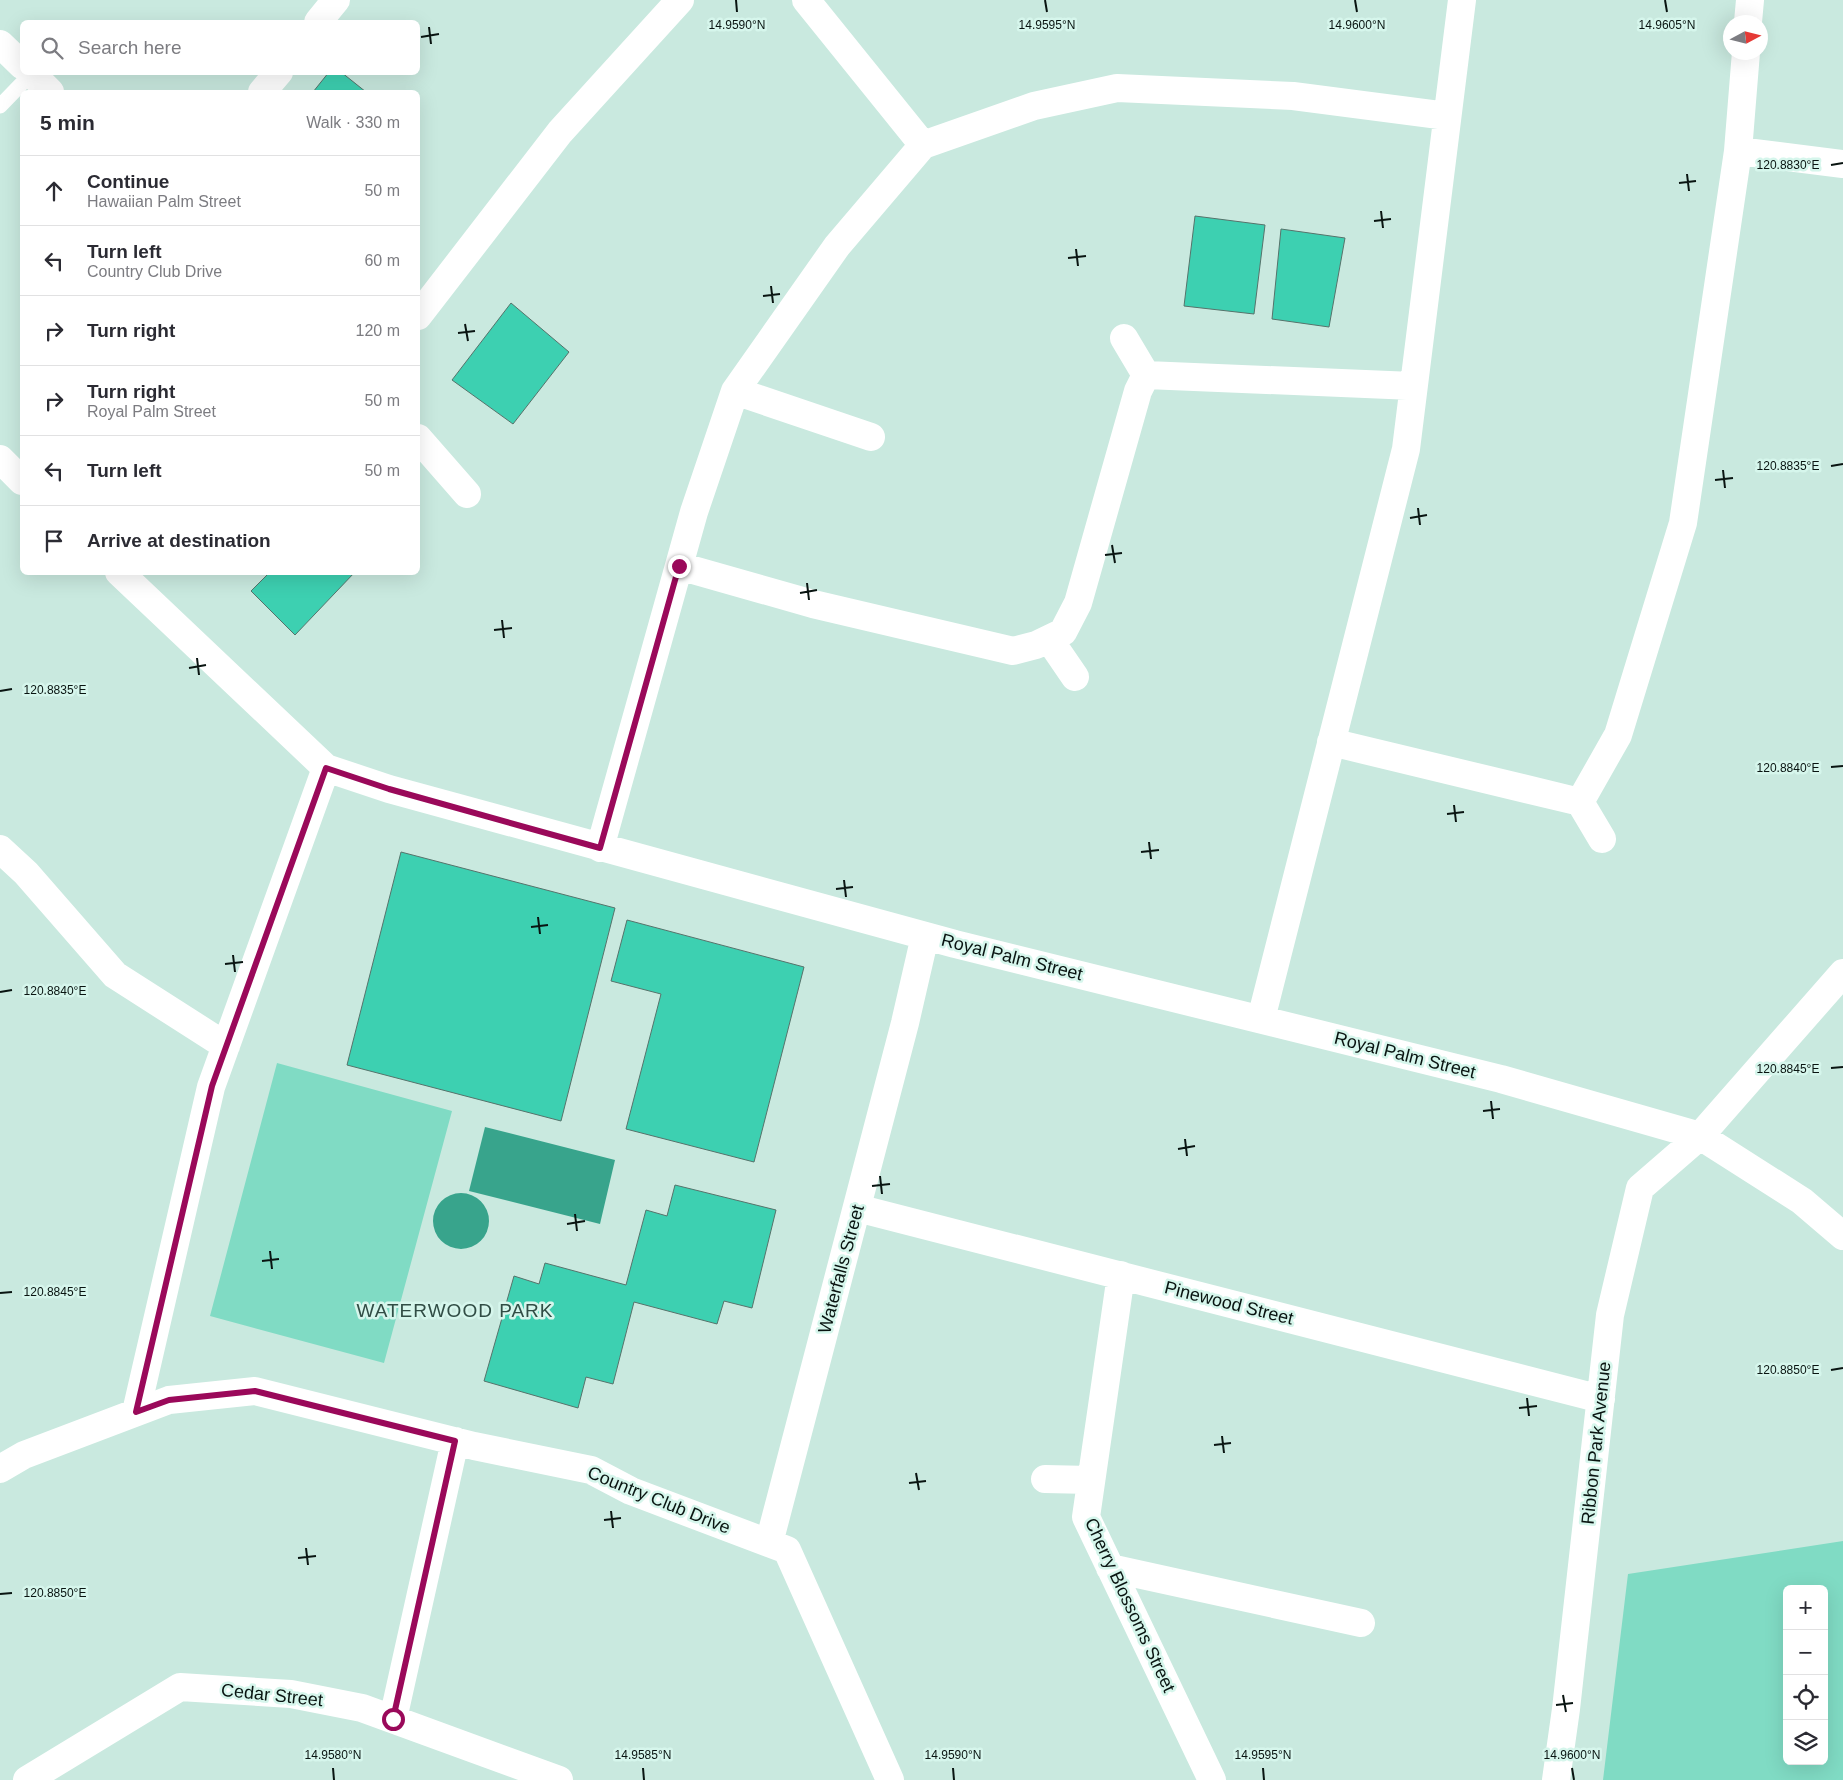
<!DOCTYPE html>
<meta charset="utf-8">
<style>
body{margin:0;font-family:Arial,sans-serif;background:#f2f2f3;color:#2b2b33}
.controls{position:absolute;right:15px;bottom:15px;display:grid;overflow:hidden;border-radius:8px;box-shadow:0 5px 20px #0002}
.controls button{width:45px;height:45px;display:grid;place-items:center;padding:0;border:0;border-bottom:1px solid #e1e1e2;background:#fff;color:#2b2b33;font:25px sans-serif}
.compass{position:absolute;left:1723px;top:15px;width:45px;height:45px;border-radius:50%;background:#fff;box-shadow:0 5px 20px #0002;rotate:83deg}
.stop{position:absolute;width:15px;height:15px;margin:-11px;border:4px solid #9a095a;border-radius:50%;background:#fff}
.stop.end{background:#9a095a;border-color:#fff;box-shadow:0 1px 5px #0008}
.list{margin:0;padding:0;list-style:none}
h2{display:flex;justify-content:space-between;align-items:center;height:65px;margin:0;padding:0 20px;font-size:21px}
h2 small{font-size:16px;font-weight:400;color:#7c7c81}
.list li{display:grid;grid-template-columns:32px 1fr auto;gap:15px;align-items:center;box-sizing:border-box;height:70px;padding:0 20px;border-top:1px solid #e1e1e2}
.list b{display:block;font-size:19px;white-space:nowrap}
.list p{margin:0;font-size:16px;white-space:nowrap;color:#7c7c81}
.list em{font-size:16px;font-style:normal;color:#7c7c81}
.icon{flex:none;width:28px;height:28px;fill:none;stroke:currentColor;stroke-width:2;stroke-linecap:round;stroke-linejoin:round}
.map{position:relative;flex:none;width:1843px;height:1780px;overflow:hidden}
.search{position:absolute;background:#fff;box-shadow:0 5px 20px #0002;left:20px;top:20px;width:400px;height:55px;display:flex;align-items:center;gap:12px;box-sizing:border-box;padding:0 18px;border-radius:8px;color:#7c7c81;font-size:19px}
.panel{position:absolute;background:#fff;box-shadow:0 5px 20px #0002;left:20px;top:90px;width:400px;height:485px;border-radius:8px}
.map>svg:first-child{display:block}
</style>
<div class="map">
<svg width="1843" height="1780" viewBox="0 0 1843 1780">
<rect width="100%" height="100%" fill="#c9e9df"/>
<!-- green -->
<path fill="#80dbc4" fill-rule="evenodd" d="M277 1063 452 1111 384 1363 210 1316Z
M1843 1541V1780H1603L1628 1574ZM1787 1589H1824V1761H1787Z"/>
<!-- water -->
<path fill="#38a48c" d="M485 1127 615 1160 600 1224 469 1191Z
M433 1221a28 28 0 1 1 56 0a28 28 0 1 1-56 0Z"/>
<!-- building -->
<path fill="#3dd0b1" stroke="#56736b" d="M329 72H341L366 92H313Z
M1195 216 1265 225 1254 314 1184 306Z
M1281 229 1345 238 1329 327 1272 319Z
M511 303 569 352 513 424 452 380Z
M270 572H355L295 635 251 591Z
M401 852 615 908 561 1121 347 1065Z
M627 920 804 967 754 1162 626 1129 661 994 611 981Z
M675 1185 776 1210 752 1308 724 1301 717 1324 634 1302 613 1384 586 1377 578 1408 484 1381 514 1276 539 1284 545 1263 626 1285 646 1210 667 1216Z"/>
<g fill="none" stroke-linecap="round" stroke-linejoin="round">
<!-- lane -->
<path stroke="#fff" stroke-width="15" d="M0 106 31 74"/>
<!-- street -->
<path stroke="#fff" stroke-width="28" d="M806 0 923 145
M318 22 336 0
M1748 22 1750 0
M0 44 22 65
M30 72 50 92
M262 92 279 72
M1738 151 1843 164
M418 316 560 132 680 0
M1124 338 1146 375
M735 391 871 437
M418 438 467 494
M0 459 22 481
M679 566 813 604 1013 651 1036 645 1063 632 1078 603 1138 391 1146 375 1413 386
M119 572 326 768 389 789 955 944 1501 1079 1700 1136 1802 1201 1843 1236
M1049 639 1075 677
M1331 742 1580 802 1618 735 1683 523 1738 151 1746 52
M1580 802 1602 839
M600 848 694 512 735 391 837 246 923 145 1034 106 1117 88 1293 96 1447 116
M0 849 26 873 115 975 226 1046
M1261 1019 1406 449 1462 0
M857 1208 1601 1399
M1121 1275 1086 1517 1212 1780
M136 1412 211 1087 326 768
M0 1469 24 1455 169 1400 255 1391 474 1446 591 1470 631 1491 787 1550 890 1780
M1045 1479 1091 1480
M769 1543 905 1023 925 936
M1110 1568 1361 1623
M393 1719 455 1441
M27 1780 180 1687 291 1694 362 1708 559 1780
M1556 1780 1566 1709 1610 1315 1640 1188 1700 1136 1843 973"/>
</g>
<g fill="none" stroke-linecap="round" stroke-linejoin="round">
<!-- route -->
<path stroke="#9a095a" stroke-width="6" d="M393 1719 455 1441 255 1391 169 1400 136 1412 212 1086 326 768 389 789 600 848 679 566"/>
</g>
<!-- ticks -->
<path fill="none" stroke="#091411" stroke-width="2" d="M736 0 737 12M1045 0 1047 12M1355 0 1357 12M1665 0 1667 12M429 27 431 44M421 37 439 34M1831 165 1843 163M1687 174 1689 191M1679 183 1696 181M1381 211 1383 228M1374 221 1391 219M1076 249 1078 266M1068 258 1086 256M771 286 773 303M763 296 780 294M465 324 468 341M458 333 475 331M1831 466 1843 464M1723 470 1725 488M1715 480 1733 478M1418 508 1420 525M1410 518 1427 515M1112 545 1115 563M1105 555 1122 553M807 583 809 600M800 593 817 590M502 620 504 638M494 630 512 628M197 658 199 675M189 668 206 665M0 691 12 689M1831 767 1843 766M1454 805 1456 822M1447 814 1464 812M1149 842 1151 859M1141 852 1159 850M844 880 846 897M836 889 853 887M538 917 540 934M531 927 548 925M233 955 235 972M225 964 243 962M0 992 12 990M1831 1068 1843 1067M1491 1101 1493 1119M1483 1111 1500 1109M1185 1139 1187 1156M1178 1149 1195 1146M880 1176 882 1194M872 1186 890 1184M575 1214 577 1231M567 1224 585 1221M270 1251 272 1269M262 1261 279 1259M0 1293 12 1292M1831 1370 1843 1368M1527 1398 1529 1416M1519 1408 1537 1406M1222 1436 1224 1453M1214 1445 1231 1443M916 1473 919 1490M909 1483 926 1481M611 1511 613 1528M604 1520 621 1518M306 1548 308 1565M298 1558 316 1556M0 1594 12 1593M1563 1695 1566 1712M1556 1705 1573 1703M333 1768 334 1780M643 1768 644 1780M953 1768 954 1780M1263 1768 1264 1780M1572 1768 1574 1780"/>
<g text-anchor="middle" dominant-baseline="central" stroke-width="5" stroke-linejoin="round" paint-order="stroke">
<!-- street labels -->
<g font-size="18" fill="#091411" stroke="#d6f6ec">
<text transform="translate(1012 957) rotate(14)">Royal Palm Street</text>
<text transform="translate(1405 1055) rotate(14)">Royal Palm Street</text>
<text transform="translate(841 1269) rotate(-75)">Waterfalls Street</text>
<text transform="translate(1229 1303) rotate(14)">Pinewood Street</text>
<text transform="translate(1596 1443) rotate(-84)">Ribbon Park Avenue</text>
<text transform="translate(659 1500) rotate(22)">Country Club Drive</text>
<text transform="translate(1130 1605) rotate(65)">Cherry Blossoms Street</text>
<text transform="translate(272 1695) rotate(6)">Cedar Street</text>
</g>
<!-- neighbourhood labels -->
<g font-size="19" letter-spacing="1" fill="#314d45" stroke="#d6f6ec">
<text x="455" y="1310">WATERWOOD PARK</text>
</g>
</g>
<g font-size="12" text-anchor="middle" fill="#091411" stroke="#d6f6ec" stroke-width="5" stroke-linejoin="round" paint-order="stroke">
<text x="737" y="29">14.9590°N</text>
<text x="1047" y="29">14.9595°N</text>
<text x="1357" y="29">14.9600°N</text>
<text x="1667" y="29">14.9605°N</text>
<text x="1788" y="169">120.8830°E</text>
<text x="1788" y="470">120.8835°E</text>
<text x="55" y="694">120.8835°E</text>
<text x="1788" y="772">120.8840°E</text>
<text x="55" y="995">120.8840°E</text>
<text x="1788" y="1073">120.8845°E</text>
<text x="55" y="1296">120.8845°E</text>
<text x="1788" y="1374">120.8850°E</text>
<text x="55" y="1597">120.8850°E</text>
<text x="333" y="1759">14.9580°N</text>
<text x="643" y="1759">14.9585°N</text>
<text x="953" y="1759">14.9590°N</text>
<text x="1263" y="1759">14.9595°N</text>
<text x="1572" y="1759">14.9600°N</text>
</g>
</svg>
<div class="controls">
<button>+</button>
<button>−</button>
<button><svg class="icon" aria-label="locate" viewBox="0 0 24 24"><circle cx="12" cy="12" r="6"/><path d="M12 2v4M12 18v4M2 12h4M18 12h4"/></svg></button>
<button><svg class="icon" aria-label="layers" viewBox="0 0 24 24"><path d="M12 4l9 5-9 5-9-5zM3 14l9 5 9-5"/></svg></button>
</div>
<svg class="compass" viewBox="-18 -18 36 36"><path d="M0-13l5 13h-10z" fill="#e53935"/><path d="M0 13l5-13h-10z" fill="#7c7c81"/></svg>
<div class="stop" style="left:393px;top:1719px"></div>
<div class="stop end" style="left:679px;top:566px"></div>
<div class="search"><svg class="icon" aria-label="search" viewBox="0 0 24 24"><circle cx="10" cy="10" r="6"/><path d="M15 15l6 6"/></svg>Search here</div>
<section class="panel">
<h2>5 min<small>Walk · 330 m</small></h2>
<ul class="list">
<li><svg class="icon" aria-label="ahead" viewBox="0 0 24 24"><path d="M12 20V5M6 11l6-6 6 6"/></svg><div><b>Continue</b><p>Hawaiian Palm Street</p></div><em>50 m</em></li>
<li><svg class="icon" aria-label="left" viewBox="0 0 24 24"><path d="M17 20v-9H6M10 6l-5 5 5 5"/></svg><div><b>Turn left</b><p>Country Club Drive</p></div><em>60 m</em></li>
<li><svg class="icon" aria-label="right" viewBox="0 0 24 24"><path d="M7 20v-9h11M14 6l5 5-5 5"/></svg><div><b>Turn right</b></div><em>120 m</em></li>
<li><svg class="icon" aria-label="right" viewBox="0 0 24 24"><path d="M7 20v-9h11M14 6l5 5-5 5"/></svg><div><b>Turn right</b><p>Royal Palm Street</p></div><em>50 m</em></li>
<li><svg class="icon" aria-label="left" viewBox="0 0 24 24"><path d="M17 20v-9H6M10 6l-5 5 5 5"/></svg><div><b>Turn left</b></div><em>50 m</em></li>
<li><svg class="icon" aria-label="arrive" viewBox="0 0 24 24"><path d="M6 21V4h12l-3 4 3 4H6"/></svg><div><b>Arrive at destination</b></div></li>
</ul>
</section>
</div>
